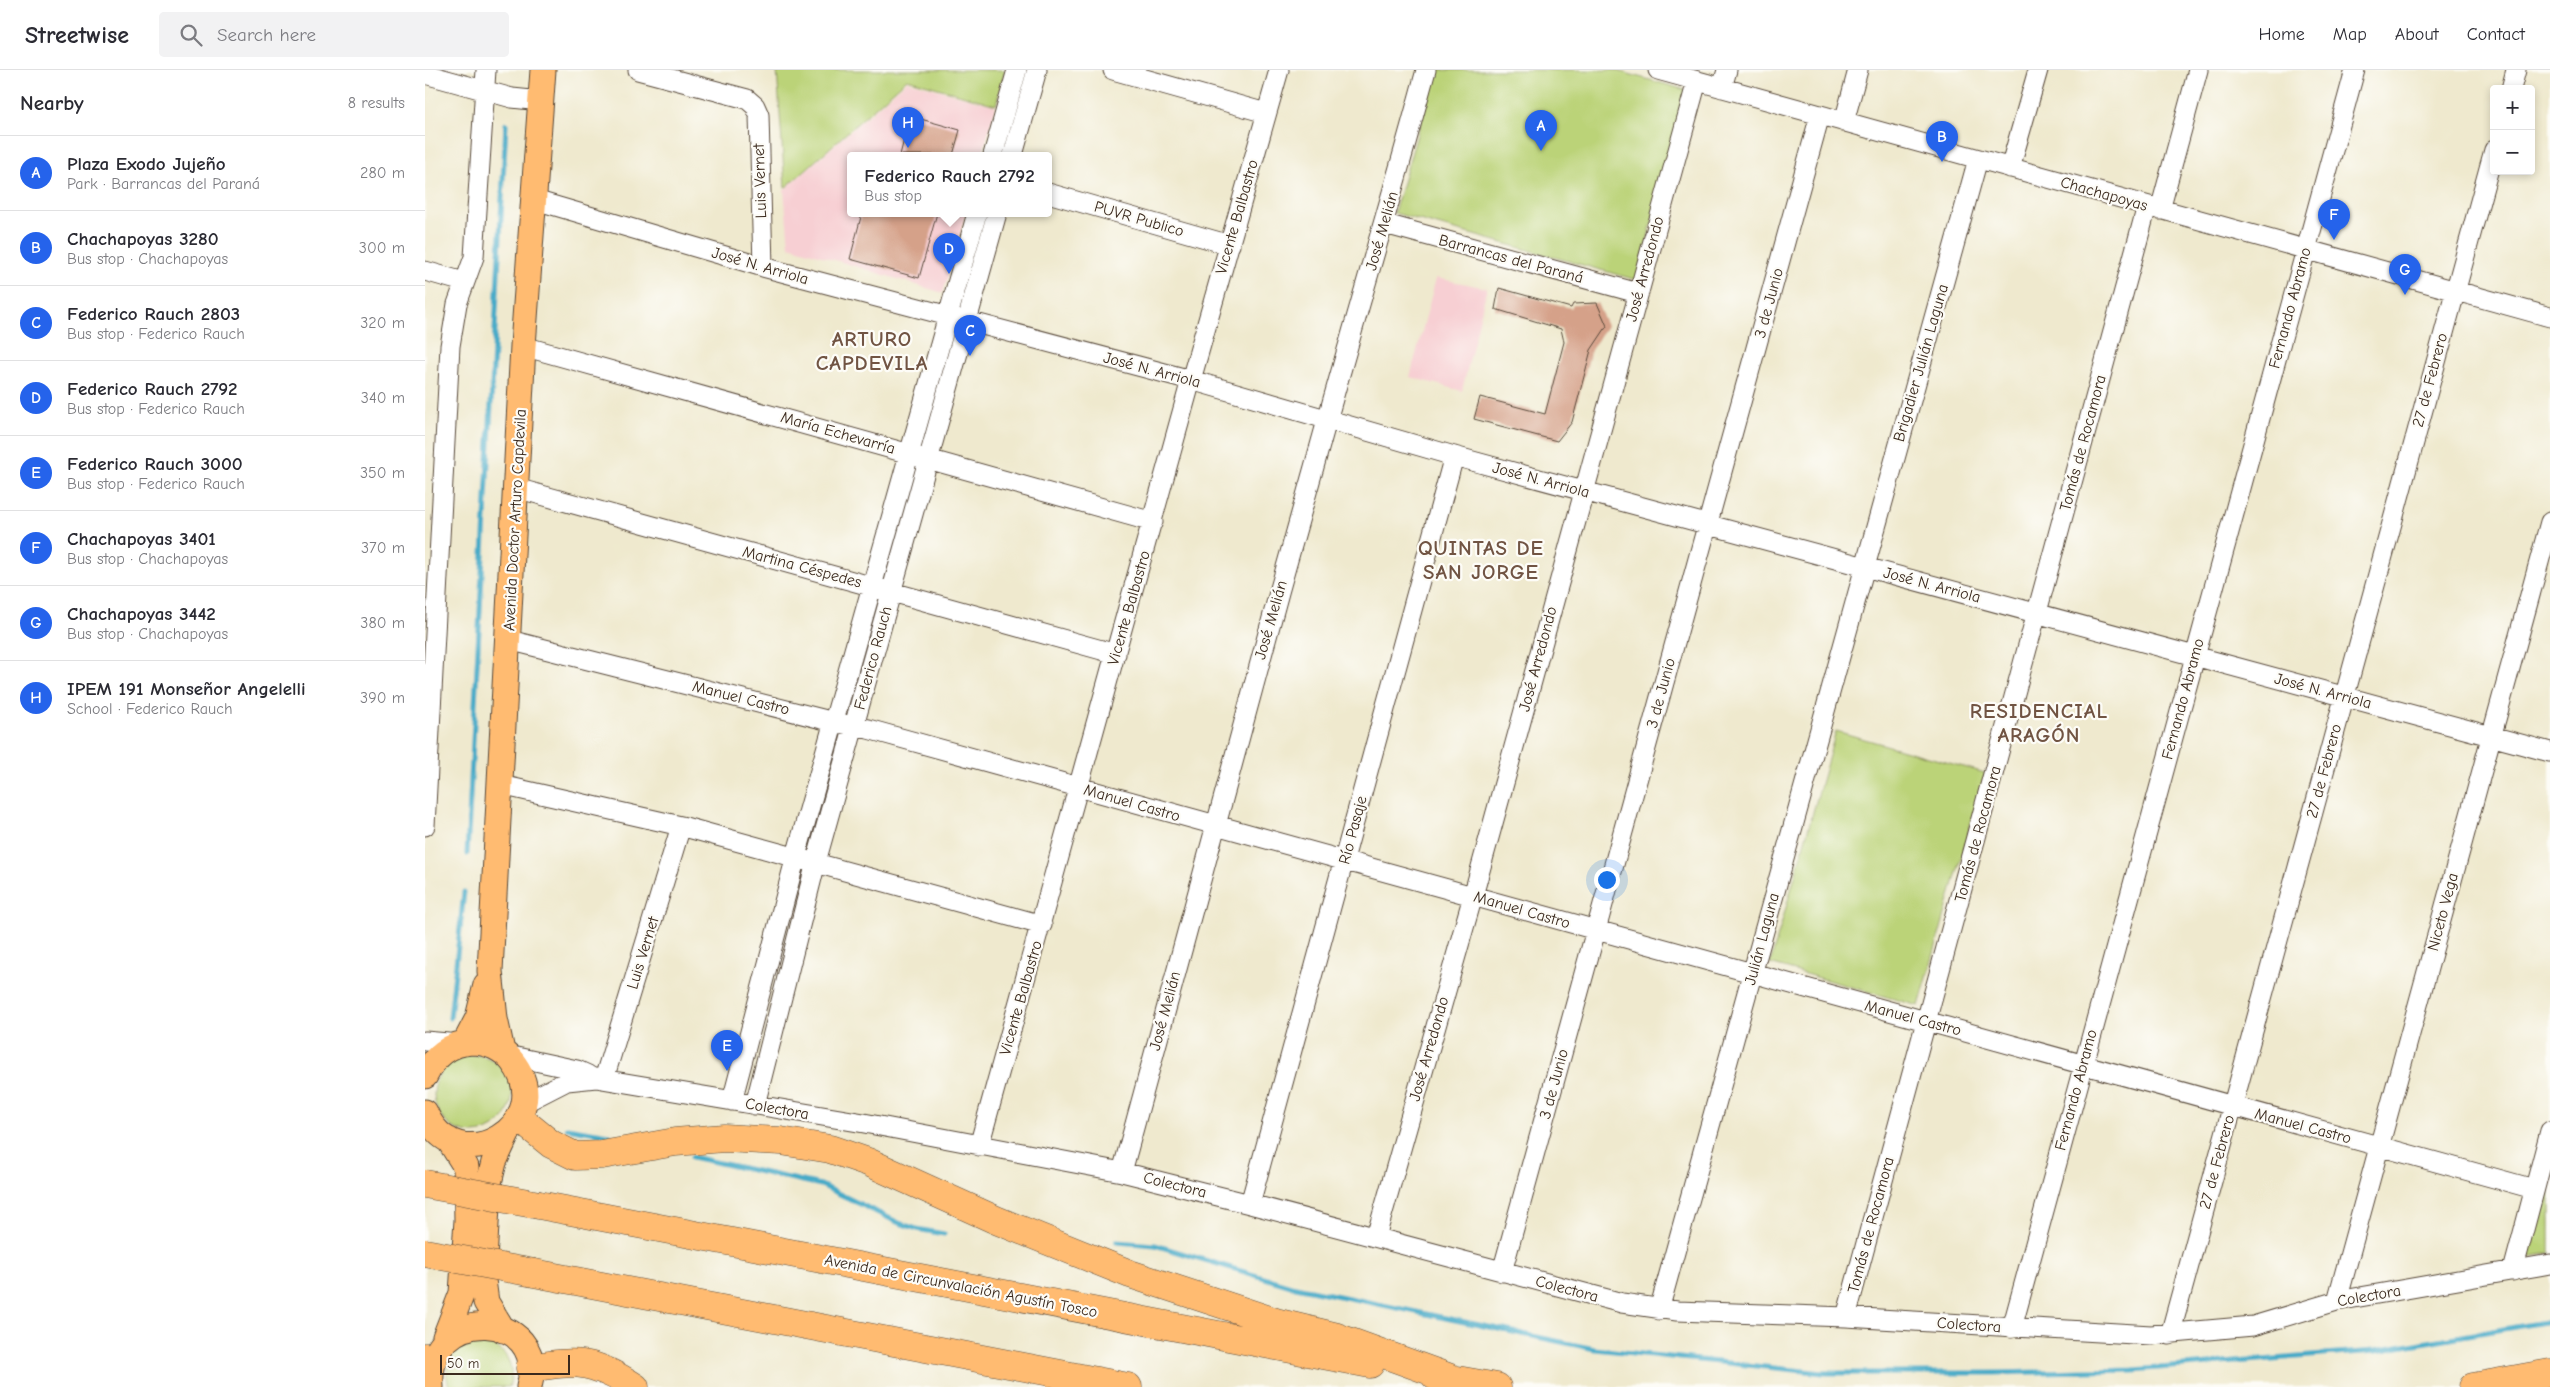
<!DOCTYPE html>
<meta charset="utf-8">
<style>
body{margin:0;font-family:"Comic Neue",sans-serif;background:#f2f2f3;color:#2b2b33}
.controls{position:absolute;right:15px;top:15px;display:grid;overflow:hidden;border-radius:5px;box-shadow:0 2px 8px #0003}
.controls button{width:45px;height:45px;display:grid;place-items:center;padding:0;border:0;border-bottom:1px solid #e1e1e2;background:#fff;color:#2b2b33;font:25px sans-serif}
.scale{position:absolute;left:15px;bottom:12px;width:130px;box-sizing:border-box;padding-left:5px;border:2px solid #3b2a1e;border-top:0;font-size:14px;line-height:18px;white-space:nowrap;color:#3b2a1e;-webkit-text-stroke:4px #fdfcf7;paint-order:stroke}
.you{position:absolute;left:1181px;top:809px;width:18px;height:18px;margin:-12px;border:4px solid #fff;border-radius:50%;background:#1a73e8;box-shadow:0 0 0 8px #1a73e833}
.badge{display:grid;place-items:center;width:32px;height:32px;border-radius:50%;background:#2563eb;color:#fff;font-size:16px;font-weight:700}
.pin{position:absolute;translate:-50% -41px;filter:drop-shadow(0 1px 2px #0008)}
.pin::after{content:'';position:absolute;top:26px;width:18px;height:15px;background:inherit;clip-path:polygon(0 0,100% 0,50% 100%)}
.popup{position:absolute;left:422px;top:82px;width:205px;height:65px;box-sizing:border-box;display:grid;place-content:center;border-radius:5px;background:#fff;filter:drop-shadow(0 1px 4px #0005);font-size:16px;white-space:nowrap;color:#7c7c81}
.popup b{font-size:19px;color:#2b2b33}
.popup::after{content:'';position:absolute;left:50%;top:100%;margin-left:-10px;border:10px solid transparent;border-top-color:#fff}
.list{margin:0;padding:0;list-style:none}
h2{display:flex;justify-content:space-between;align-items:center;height:65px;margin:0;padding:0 20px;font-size:21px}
h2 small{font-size:16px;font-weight:400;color:#7c7c81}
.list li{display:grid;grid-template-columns:32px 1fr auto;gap:15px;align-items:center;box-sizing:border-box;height:75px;padding:0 20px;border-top:1px solid #e1e1e2}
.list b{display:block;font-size:19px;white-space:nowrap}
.list p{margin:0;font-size:16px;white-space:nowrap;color:#7c7c81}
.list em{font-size:16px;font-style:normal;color:#7c7c81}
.icon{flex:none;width:28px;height:28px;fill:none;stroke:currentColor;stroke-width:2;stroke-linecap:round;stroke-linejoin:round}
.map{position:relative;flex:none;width:2125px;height:1317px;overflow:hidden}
header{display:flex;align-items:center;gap:30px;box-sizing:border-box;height:70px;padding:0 25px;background:#fff;border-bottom:1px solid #e1e1e2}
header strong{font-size:24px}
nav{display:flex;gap:28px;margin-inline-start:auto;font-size:18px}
.search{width:350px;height:45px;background:#f2f2f3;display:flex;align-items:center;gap:12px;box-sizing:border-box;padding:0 18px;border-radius:5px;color:#7c7c81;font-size:19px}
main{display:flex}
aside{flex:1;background:#fff}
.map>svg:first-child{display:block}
</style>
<header>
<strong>Streetwise</strong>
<div class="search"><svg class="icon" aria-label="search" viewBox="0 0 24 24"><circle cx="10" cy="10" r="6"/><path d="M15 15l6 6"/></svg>Search here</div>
<nav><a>Home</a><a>Map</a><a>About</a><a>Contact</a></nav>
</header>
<main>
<aside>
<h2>Nearby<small>8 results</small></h2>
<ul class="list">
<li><span class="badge">A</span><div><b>Plaza Exodo Jujeño</b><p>Park · Barrancas del Paraná</p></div><em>280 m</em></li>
<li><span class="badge">B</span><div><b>Chachapoyas 3280</b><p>Bus stop · Chachapoyas</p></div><em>300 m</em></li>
<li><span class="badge">C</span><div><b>Federico Rauch 2803</b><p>Bus stop · Federico Rauch</p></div><em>320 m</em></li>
<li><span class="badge">D</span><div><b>Federico Rauch 2792</b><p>Bus stop · Federico Rauch</p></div><em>340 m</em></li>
<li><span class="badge">E</span><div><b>Federico Rauch 3000</b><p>Bus stop · Federico Rauch</p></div><em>350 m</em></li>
<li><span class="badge">F</span><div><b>Chachapoyas 3401</b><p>Bus stop · Chachapoyas</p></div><em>370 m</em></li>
<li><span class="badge">G</span><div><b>Chachapoyas 3442</b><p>Bus stop · Chachapoyas</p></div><em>380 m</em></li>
<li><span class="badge">H</span><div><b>IPEM 191 Monseñor Angelelli</b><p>School · Federico Rauch</p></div><em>390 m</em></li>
</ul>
</aside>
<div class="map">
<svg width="2125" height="1317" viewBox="0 0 2125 1317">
<rect width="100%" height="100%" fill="#fdfcf7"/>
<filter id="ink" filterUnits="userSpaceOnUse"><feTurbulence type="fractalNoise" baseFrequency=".02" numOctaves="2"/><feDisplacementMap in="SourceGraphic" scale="10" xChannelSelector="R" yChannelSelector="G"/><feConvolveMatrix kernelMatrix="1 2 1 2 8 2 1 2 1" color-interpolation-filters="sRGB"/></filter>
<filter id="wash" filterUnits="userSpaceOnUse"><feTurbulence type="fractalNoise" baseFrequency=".0096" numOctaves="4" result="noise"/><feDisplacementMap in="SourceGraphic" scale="20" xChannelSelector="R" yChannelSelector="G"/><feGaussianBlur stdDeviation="1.12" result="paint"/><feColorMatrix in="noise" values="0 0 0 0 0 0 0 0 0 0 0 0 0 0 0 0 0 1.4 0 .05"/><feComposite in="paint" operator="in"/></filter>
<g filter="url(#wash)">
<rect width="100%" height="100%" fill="#efe9ce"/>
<!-- built -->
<path fill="#f7cfd3" d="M482 11 571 36 557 85H425V143H541L518 223 364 176 359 120Z
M1011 208 1062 218 1037 321 985 307Z"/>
<!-- green -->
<path fill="#bbd378" stroke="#7b7e4b" d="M352 0H580L571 35 482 9 360 118Z
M1011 0H1189L1261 20 1212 210 969 143Z
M1411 661 1560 703 1494 936 1345 894Z
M9 1024a39 39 0 1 1 78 0a39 39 0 1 1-78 0Z
M2125 1105V1183L2102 1187Z
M47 1271C74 1270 93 1290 84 1317H25C15 1297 28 1279 47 1271Z"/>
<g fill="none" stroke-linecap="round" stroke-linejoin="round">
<!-- stream -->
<path stroke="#49abc8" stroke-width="5" d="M42 784 81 54
M25 948 39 822
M142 1058 184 1065
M267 1087 396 1115 474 1153 492 1159 519 1164
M692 1172 730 1175 866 1216 1170 1279 1398 1303H1569L1708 1300 1950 1281 2125 1251"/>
</g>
<g id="blocks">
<!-- building -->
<path fill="#d5a189" d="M485 46 535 60 528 85H475Z
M437 143H512L494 208 425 189Z
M1074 218 1146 238 1148 234 1172 233 1182 256 1166 280 1147 352 1132 371 1049 349 1055 327 1120 344 1139 272 1136 259 1070 239Z"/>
</g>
</g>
<g filter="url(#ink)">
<use href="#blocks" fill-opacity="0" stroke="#564738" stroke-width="1"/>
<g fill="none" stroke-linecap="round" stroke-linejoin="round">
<defs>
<path id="minor" d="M213 0 322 29 330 36 334 45 338 197
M688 0 841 43
M1233 0 2125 247
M0 4 87 28 116 31
M1297 18 1302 0
M2086 19 2091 0
M1419 52 1433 0
M568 85 592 0
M588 85 612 0
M1585 98 1613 0
M623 123 805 175
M110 130 338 197 766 310 1029 386 2125 682
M1735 140 1773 0
M960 154 1213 223
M0 201 39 212
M98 276 728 452
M91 418 691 584
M84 570 409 652 443 659 2109 1119
M76 715 256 756 617 855
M0 756 25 276 32 234 49 187 61 0
M0 971 35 974
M82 985 152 1000 163 1005
M179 1009 256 756
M307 1031 371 786 552 143
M99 1033 142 1011 171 1008 439 1053 697 1102 825 1134 1197 1233 1252 1241 1421 1247 1726 1265 1828 1256 1912 1231 2125 1194
M330 1035 391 792 572 143
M554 1076 766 310 854 0
M697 1102C763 853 831 603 901 354 934 236 969 119 1001 0
M825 1134 1029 386
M951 1167 1048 826 1272 11
M2088 1201 2125 1061
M1077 1202 1395 45
M1912 1231 2125 452
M1234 1240 1553 89
M1421 1247 1722 136
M1587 1258 1930 0
M1745 1265 2069 80"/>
<path id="major" d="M40 973 53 948 61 915
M77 981 70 949 65 901 98 276 118 0
M0 1006C9 987 25 973 47 972 62 972 78 979 87 991 136 1053 31 1116 0 1042
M78 1260 61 1232 58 1210 63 1117 69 1092 83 1062
M20 1267 37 1223 42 1150 41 1097 24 1070
M6 1317C0 1231 125 1239 104 1317"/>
<path id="highway" d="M94 1048 126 1074 150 1086 177 1085 250 1072 299 1068 356 1071 405 1079 443 1092 571 1150 705 1204 851 1252 909 1266 1028 1309
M114 1135 945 1294
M109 1203 703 1317
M0 1287 5 1293
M105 1298C154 1290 167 1290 210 1317
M1010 1306 1072 1317
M2048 1317 2125 1303"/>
</defs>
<!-- minor casing -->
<use href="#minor" stroke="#564738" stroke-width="21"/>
<!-- major casing -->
<use href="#major" stroke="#564738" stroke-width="27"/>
<!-- highway casing -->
<use href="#highway" stroke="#564738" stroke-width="29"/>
<!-- minor -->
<use href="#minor" stroke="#fff" stroke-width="19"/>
<!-- major -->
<use href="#major" stroke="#ffbb71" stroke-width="25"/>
<!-- highway -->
<use href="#highway" stroke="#ffbb71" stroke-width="28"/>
<defs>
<path id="highway-bridge" d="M0 1114 114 1135
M0 1183 109 1203"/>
</defs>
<!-- highway-bridge casing -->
<use href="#highway-bridge" stroke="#564738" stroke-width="29" stroke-linecap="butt"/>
<!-- highway-bridge -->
<use href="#highway-bridge" stroke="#ffbb71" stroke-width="28"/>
</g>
</g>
<g text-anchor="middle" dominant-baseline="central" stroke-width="4.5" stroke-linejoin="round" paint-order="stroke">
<!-- street labels -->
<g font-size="16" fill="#3b2a1e" stroke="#fdfcf7">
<text transform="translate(335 111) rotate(-92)">Luis Vernet</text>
<text transform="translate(1679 124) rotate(16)">Chachapoyas</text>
<text transform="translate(812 147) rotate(-74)">Vicente Balbastro</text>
<text transform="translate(714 149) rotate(16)">PUVR Publico</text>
<text transform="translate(957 161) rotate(-74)">José Melián</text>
<text transform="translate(1086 189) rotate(15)">Barrancas del Paraná</text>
<text transform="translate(335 196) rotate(16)">José N. Arriola</text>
<text transform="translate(1220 199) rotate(-75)">José Arredondo</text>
<text transform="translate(1344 233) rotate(-75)">3 de Junio</text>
<text transform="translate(1865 238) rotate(-75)">Fernando Abramo</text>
<text transform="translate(1496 293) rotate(-74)">Brigadier Julián Laguna</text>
<text transform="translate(727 300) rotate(15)">José N. Arriola</text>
<text transform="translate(2005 310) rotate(-75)">27 de Febrero</text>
<text transform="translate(413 363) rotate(16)">María Echevarría</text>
<text transform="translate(1658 373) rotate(-75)">Tomás de Rocamora</text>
<text transform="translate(1116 410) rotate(15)">José N. Arriola</text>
<text transform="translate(90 450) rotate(-87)">Avenida Doctor Arturo Capdevila</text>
<text transform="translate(377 497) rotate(15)">Martina Céspedes</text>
<text transform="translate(1507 515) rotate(15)">José N. Arriola</text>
<text transform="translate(704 538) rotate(-74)">Vicente Balbastro</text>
<text transform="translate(846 550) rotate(-74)">José Melián</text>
<text transform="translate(448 588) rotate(-75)">Federico Rauch</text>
<text transform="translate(1113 589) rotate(-75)">José Arredondo</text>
<text transform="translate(1898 621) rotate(15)">José N. Arriola</text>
<text transform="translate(1236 623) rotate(-75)">3 de Junio</text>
<text transform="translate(316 628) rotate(14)">Manuel Castro</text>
<text transform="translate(1758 629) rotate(-75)">Fernando Abramo</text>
<text transform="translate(1899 701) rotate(-75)">27 de Febrero</text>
<text transform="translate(707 733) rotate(16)">Manuel Castro</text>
<text transform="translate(928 760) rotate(-75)">Río Pasaje</text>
<text transform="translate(1553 764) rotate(-75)">Tomás de Rocamora</text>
<text transform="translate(1097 840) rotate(16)">Manuel Castro</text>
<text transform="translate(2018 842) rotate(-75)">Niceto Vega</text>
<text transform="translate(1337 869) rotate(-75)">Julián Laguna</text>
<text transform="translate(218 883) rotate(-73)">Luis Vernet</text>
<text transform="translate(596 928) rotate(-74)">Vicente Balbastro</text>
<text transform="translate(740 941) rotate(-75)">José Melián</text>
<text transform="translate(1488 948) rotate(15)">Manuel Castro</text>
<text transform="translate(1004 979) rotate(-74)">José Arredondo</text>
<text transform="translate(1129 1014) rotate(-75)">3 de Junio</text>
<text transform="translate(1651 1020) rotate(-75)">Fernando Abramo</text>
<text transform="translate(352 1039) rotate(10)">Colectora</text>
<text transform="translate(1878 1056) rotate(15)">Manuel Castro</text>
<text transform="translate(1792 1092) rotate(-75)">27 de Febrero</text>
<text transform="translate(750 1115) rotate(14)">Colectora</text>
<text transform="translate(1446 1155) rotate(-75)">Tomás de Rocamora</text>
<text transform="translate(536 1216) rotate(11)">Avenida de Circunvalación Agustín Tosco</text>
<text transform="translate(1142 1219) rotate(15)">Colectora</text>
<text transform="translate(1944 1226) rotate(-10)">Colectora</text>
<text transform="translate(1544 1255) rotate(4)">Colectora</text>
</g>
<!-- district labels -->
<g font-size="21" font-weight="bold" letter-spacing="1" fill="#715443" stroke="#fdfcf7">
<text x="447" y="269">ARTURO<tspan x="447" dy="24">CAPDEVILA</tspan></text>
<text x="1056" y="478">QUINTAS DE<tspan x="1056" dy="24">SAN JORGE</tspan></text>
<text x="1614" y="641">RESIDENCIAL<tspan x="1614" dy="24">ARAGÓN</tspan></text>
</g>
</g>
</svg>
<div class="controls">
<button>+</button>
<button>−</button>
</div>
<div class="scale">50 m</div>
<div class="you"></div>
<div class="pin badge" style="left:1116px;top:81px">A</div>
<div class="pin badge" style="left:1517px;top:92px">B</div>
<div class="pin badge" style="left:545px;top:286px">C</div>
<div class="pin badge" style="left:524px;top:204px">D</div>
<div class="popup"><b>Federico Rauch 2792</b>Bus stop</div>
<div class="pin badge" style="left:302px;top:1001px">E</div>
<div class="pin badge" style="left:1909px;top:170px">F</div>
<div class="pin badge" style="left:1980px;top:225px">G</div>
<div class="pin badge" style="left:483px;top:78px">H</div>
</div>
</main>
